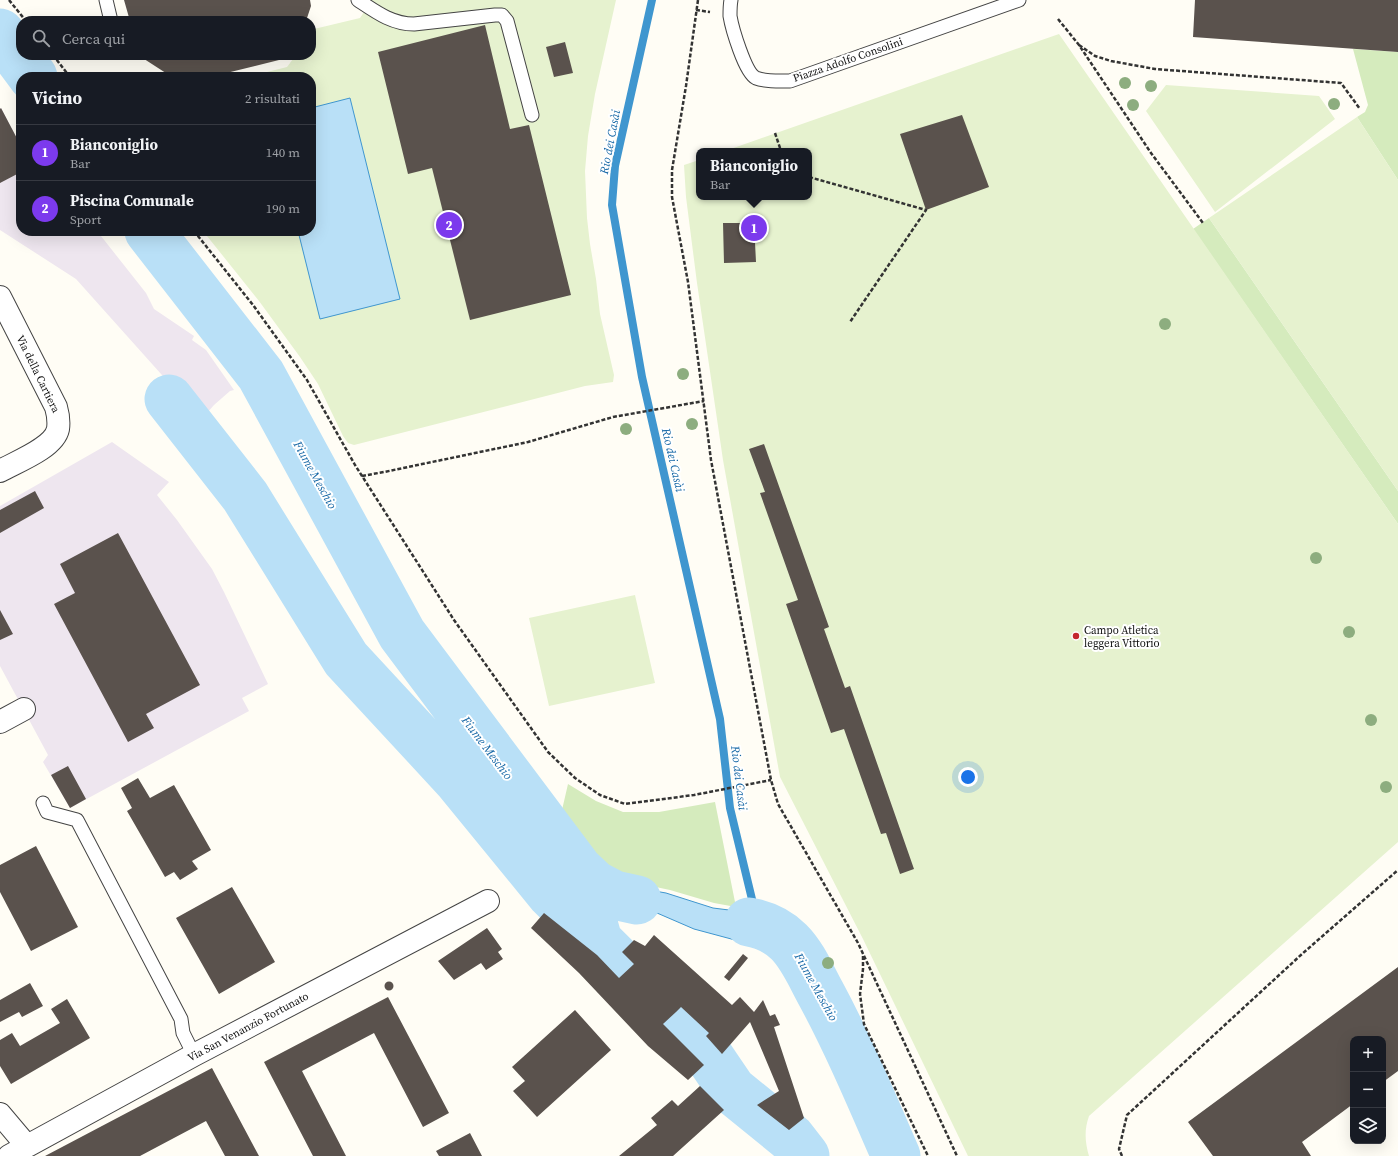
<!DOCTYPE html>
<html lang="it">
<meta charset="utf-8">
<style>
body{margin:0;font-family:"Source Serif 4",serif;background:#242831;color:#f1f3f6}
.controls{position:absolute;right:12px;bottom:12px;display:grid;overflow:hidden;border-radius:8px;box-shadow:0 4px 16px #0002}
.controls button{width:36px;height:36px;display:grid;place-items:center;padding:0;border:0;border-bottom:1px solid #363941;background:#171b24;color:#f1f3f6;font:20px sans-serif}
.you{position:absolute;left:968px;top:777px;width:14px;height:14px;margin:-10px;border:3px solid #fff;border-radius:50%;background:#1a73e8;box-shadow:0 0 0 6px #1a73e833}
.badge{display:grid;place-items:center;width:26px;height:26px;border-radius:50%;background:#7c3aed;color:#fff;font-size:13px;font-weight:700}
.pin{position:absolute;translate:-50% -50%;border:2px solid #fff;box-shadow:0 1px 4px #0006}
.popup{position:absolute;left:696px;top:148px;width:116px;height:52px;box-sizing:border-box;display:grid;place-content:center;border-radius:8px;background:#171b24;filter:drop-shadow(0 1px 3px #0005);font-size:13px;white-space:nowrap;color:#9ea1a6}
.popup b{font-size:15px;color:#f1f3f6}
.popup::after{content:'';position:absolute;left:50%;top:100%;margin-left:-8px;border:8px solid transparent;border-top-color:#171b24}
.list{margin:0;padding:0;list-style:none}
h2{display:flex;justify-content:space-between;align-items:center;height:52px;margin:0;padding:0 16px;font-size:17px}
h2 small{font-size:13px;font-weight:400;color:#9ea1a6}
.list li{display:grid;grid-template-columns:26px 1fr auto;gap:12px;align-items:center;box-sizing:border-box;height:56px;padding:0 16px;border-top:1px solid #363941}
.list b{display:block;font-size:15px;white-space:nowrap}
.list p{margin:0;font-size:13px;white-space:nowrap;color:#9ea1a6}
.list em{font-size:13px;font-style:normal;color:#9ea1a6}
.icon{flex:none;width:22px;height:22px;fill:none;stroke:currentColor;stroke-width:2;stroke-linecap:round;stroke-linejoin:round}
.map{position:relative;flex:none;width:1398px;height:1156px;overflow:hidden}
.search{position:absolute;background:#171b24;box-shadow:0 4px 16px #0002;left:16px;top:16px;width:300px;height:44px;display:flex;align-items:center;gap:10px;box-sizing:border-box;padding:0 14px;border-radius:16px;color:#9ea1a6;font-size:15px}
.panel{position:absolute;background:#171b24;box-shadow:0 4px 16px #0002;left:16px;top:72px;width:300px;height:164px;border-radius:16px}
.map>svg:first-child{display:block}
</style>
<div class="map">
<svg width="1398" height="1156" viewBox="0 0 1398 1156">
<rect width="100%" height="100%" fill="#fffdf5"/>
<!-- industrial -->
<path fill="#eee6ef" d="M1 108 21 146V231H97L146 293 154 309 194 336 192 340 206 350 234 390 230 391 214 405 200 421 187 403 76 279 0 230V109Z
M112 442 169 482 157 495 177 520 212 569 224 592 268 684 242 698 249 711 70 808 43 762 48 755 0 666V506Z"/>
<!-- green -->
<path fill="#d5ebbd" d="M1353 49 1398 52V180L1357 117 1365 112 1368 105Z
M1209 218 1398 491V524L1193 229Z
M568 784 596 801 623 812H659L715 802 736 907 714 903 670 890 618 879 590 854 562 810Z"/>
<!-- pitch -->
<path fill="#e6f2cf" d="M372 0H616L595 94 588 136 585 171 587 218 590 244 596 279 600 314 614 375 613 382 585 386 354 445 348 443 343 436 318 384 300 357 259 301 203 231H311V77H247L287 67 296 55H311V34L314 29 360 18Z
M1059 34 1398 524V842L1089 1116C1084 1130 1085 1142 1089 1156H968L863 939 780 777 723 460 697 283 686 197 684 165 699 160V197H809V151H725Z
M1166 85 1319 96 1335 119 1215 212 1146 111Z
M1357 117 1398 180V491L1209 218Z
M635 595 655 683 549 706 529 618Z"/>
<!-- water -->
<path fill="#b9e0f7" stroke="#3f96cf" d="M350 98 400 299 320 319 298 231H311V108Z
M578 869 609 883 666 893 713 908 745 912 755 911 782 926 798 943 802 959 801 976 764 951 735 940 694 929 657 913 624 909 596 898 580 884Z"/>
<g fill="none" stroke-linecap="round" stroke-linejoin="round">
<!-- stream -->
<path stroke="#3f96cf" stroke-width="8" d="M652 0 615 166 612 205 642 377 720 719 730 808 757 920"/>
<!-- river -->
<path stroke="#b9e0f7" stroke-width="49" d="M0 33 33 77
M149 231 261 375 402 634 578 869 595 885 614 895 637 900
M169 399 245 496 346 659 457 779 551 894 598 941
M589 909 598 941 698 1040 732 1090 791 1138 805 1156
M749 922C765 925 778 931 789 942 803 956 811 976 821 994 849 1046 872 1101 896 1156"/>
</g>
<!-- building -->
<path fill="#5a524d" d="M124 0H310L311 6 306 21H130Z
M1195 0H1398V52L1193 37Z
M485 25 510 129 529 125 571 295 470 320 432 168 408 174 378 52Z
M565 42 573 73 554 77 546 47Z
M138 55H283L279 60 210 77H172Z
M1 108 21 146V172L0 183V109Z
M962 115 989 187 926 210 900 134Z
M723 223H754L756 262 724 263Z
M764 444 829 627 824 629 845 688 850 686 914 869 900 874 886 833 881 834 844 729 831 733 786 604 798 600 760 493 765 492 749 449Z
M35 491 44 508 0 533V510Z
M118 533 200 685 146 714 154 728 128 742 54 604 75 593 60 564Z
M0 610 13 634 0 640Z
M68 766 86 799 70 808 51 775Z
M138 778 150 798 174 785 211 850 192 861 198 869 180 880 174 872 165 877 127 811 132 808 121 788Z
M36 846 78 927 31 951 0 892V865Z
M232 887 275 962 219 994 176 918Z
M544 913 597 955 619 978 634 964 622 952 634 940 645 946 654 935 732 1005 740 997 754 1012 763 1000 770 1016 775 1014 780 1025 774 1027 804 1118 789 1130 757 1105 779 1091 750 1022 722 1054 706 1036 709 1033 681 1007 676 1012 663 1024 704 1065 688 1080 648 1046 579 973 531 928Z
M487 928 502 949 498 952 503 959 486 970 481 963 454 980 438 961Z
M743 954 748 958 729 981 724 977Z
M1398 967V1071L1383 1082V1039H1353V1104L1302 1142 1311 1156H1213L1188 1122Z
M384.5 986a4.5 4.5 0 1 1 9 0a4.5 4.5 0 1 1-9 0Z
M30 983 43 1006 22 1017 19 1012 0 1022V1000Z
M388 997 449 1113 423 1127 374 1033 302 1071 346 1156H313L264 1062Z
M67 999 90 1038 11 1084 0 1066V1040L12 1033 20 1046 60 1023 51 1009Z
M575 1010 611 1050 537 1117 513 1091 525 1081 512 1067Z
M212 1068 259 1156H225L206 1121 140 1156H45Z
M700 1086 724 1110 673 1156H619L657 1125 651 1118 672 1100 678 1106Z
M470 1133 482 1156H439L436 1151Z"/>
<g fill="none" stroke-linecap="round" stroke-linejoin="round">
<defs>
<path id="service" d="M106 0 111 21
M358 0C376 12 392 24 414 24L495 15H502L507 21 532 115
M731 0C730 5 730 10 730 16 732 28 745 73 756 78 766 82 779 81 790 81L1019 0
M43 803 47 812 77 820 181 1019 183 1033 194 1055"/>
<path id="minor" d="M0 297 56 407C58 414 59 422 58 429 54 448 16 462 0 471
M0 722 24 709
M0 1114 27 1146
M9 1156 194 1055 488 901"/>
</defs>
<!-- service casing -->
<use href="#service" stroke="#444" stroke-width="15"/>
<!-- minor casing -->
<use href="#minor" stroke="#444" stroke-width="24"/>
<!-- path -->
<path stroke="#333" stroke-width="2.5" stroke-dasharray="4 2" stroke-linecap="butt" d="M9 0 26 21
M698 0 686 86 672 170V197L688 282 711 460 771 780 778 804 858 943 957 1156
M696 10 710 12
M1058 19 1079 45 1151 153 1203 223
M1079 45 1095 56 1111 61 1155 69 1341 83 1360 109
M53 55 70 77
M775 133 781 151
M809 177 926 210 850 322
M194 231 253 305 307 380 355 465 454 620 548 752 575 778 600 795 625 804 694 795 771 780
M362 476 384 472 528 442 613 417 704 401
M863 956V969L860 994 864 1024 928 1156
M1122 1156 1119 1149 1127 1115 1302 954 1398 870"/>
<!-- service -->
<use href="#service" stroke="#fff" stroke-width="13"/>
<!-- minor -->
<use href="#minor" stroke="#fff" stroke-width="22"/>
</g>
<!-- trees -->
<g fill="#8dad7f">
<circle cx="1125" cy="83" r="6"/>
<circle cx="1151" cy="86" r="6"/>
<circle cx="1334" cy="104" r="6"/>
<circle cx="1133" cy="105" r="6"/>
<circle cx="1165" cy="324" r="6"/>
<circle cx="683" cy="374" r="6"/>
<circle cx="692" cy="424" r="6"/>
<circle cx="626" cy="429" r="6"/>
<circle cx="1316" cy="558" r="6"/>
<circle cx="1349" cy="632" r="6"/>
<circle cx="1371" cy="720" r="6"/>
<circle cx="1386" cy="787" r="6"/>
<circle cx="828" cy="963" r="6"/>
</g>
<!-- markers -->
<circle fill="#c4262e" stroke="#fff" stroke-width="1.5" cx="1076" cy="636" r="4"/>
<g text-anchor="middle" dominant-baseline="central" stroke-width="4" stroke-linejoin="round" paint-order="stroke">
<!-- street labels -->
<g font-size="11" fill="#111" stroke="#fff">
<text transform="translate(848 60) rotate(-19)">Piazza Adolfo Consolini</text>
<text transform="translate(38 374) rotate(64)">Via della Cartiera</text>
<text transform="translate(248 1027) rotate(-28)">Via San Venanzio Fortunato</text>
</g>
<!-- poi labels -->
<g font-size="11" fill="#111" stroke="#fff" text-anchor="start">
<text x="1084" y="630">Campo Atletica<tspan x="1084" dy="13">leggera Vittorio</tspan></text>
</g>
<!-- water labels -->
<g font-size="12" font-style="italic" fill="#1768a6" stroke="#fff">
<text transform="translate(610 142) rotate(-79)">Rio dei Casài</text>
<text transform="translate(673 460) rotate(77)">Rio dei Casài</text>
<text transform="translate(315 475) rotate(61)">Fiume Meschio</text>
<text transform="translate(487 748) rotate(53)">Fiume Meschio</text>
<text transform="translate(739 778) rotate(83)">Rio dei Casài</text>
<text transform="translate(816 987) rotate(61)">Fiume Meschio</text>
</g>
</g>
</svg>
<div class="controls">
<button>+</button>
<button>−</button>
<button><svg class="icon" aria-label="layers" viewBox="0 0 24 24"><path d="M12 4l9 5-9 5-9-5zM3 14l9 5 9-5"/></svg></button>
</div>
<div class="you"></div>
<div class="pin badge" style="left:754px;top:228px">1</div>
<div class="popup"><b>Bianconiglio</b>Bar</div>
<div class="pin badge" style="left:449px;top:225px">2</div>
<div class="search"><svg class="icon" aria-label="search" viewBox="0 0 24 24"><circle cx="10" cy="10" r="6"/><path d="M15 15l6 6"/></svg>Cerca qui</div>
<section class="panel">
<h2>Vicino<small>2 risultati</small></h2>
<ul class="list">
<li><span class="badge">1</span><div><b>Bianconiglio</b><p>Bar</p></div><em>140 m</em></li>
<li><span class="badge">2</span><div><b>Piscina Comunale</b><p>Sport</p></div><em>190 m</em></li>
</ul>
</section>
</div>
